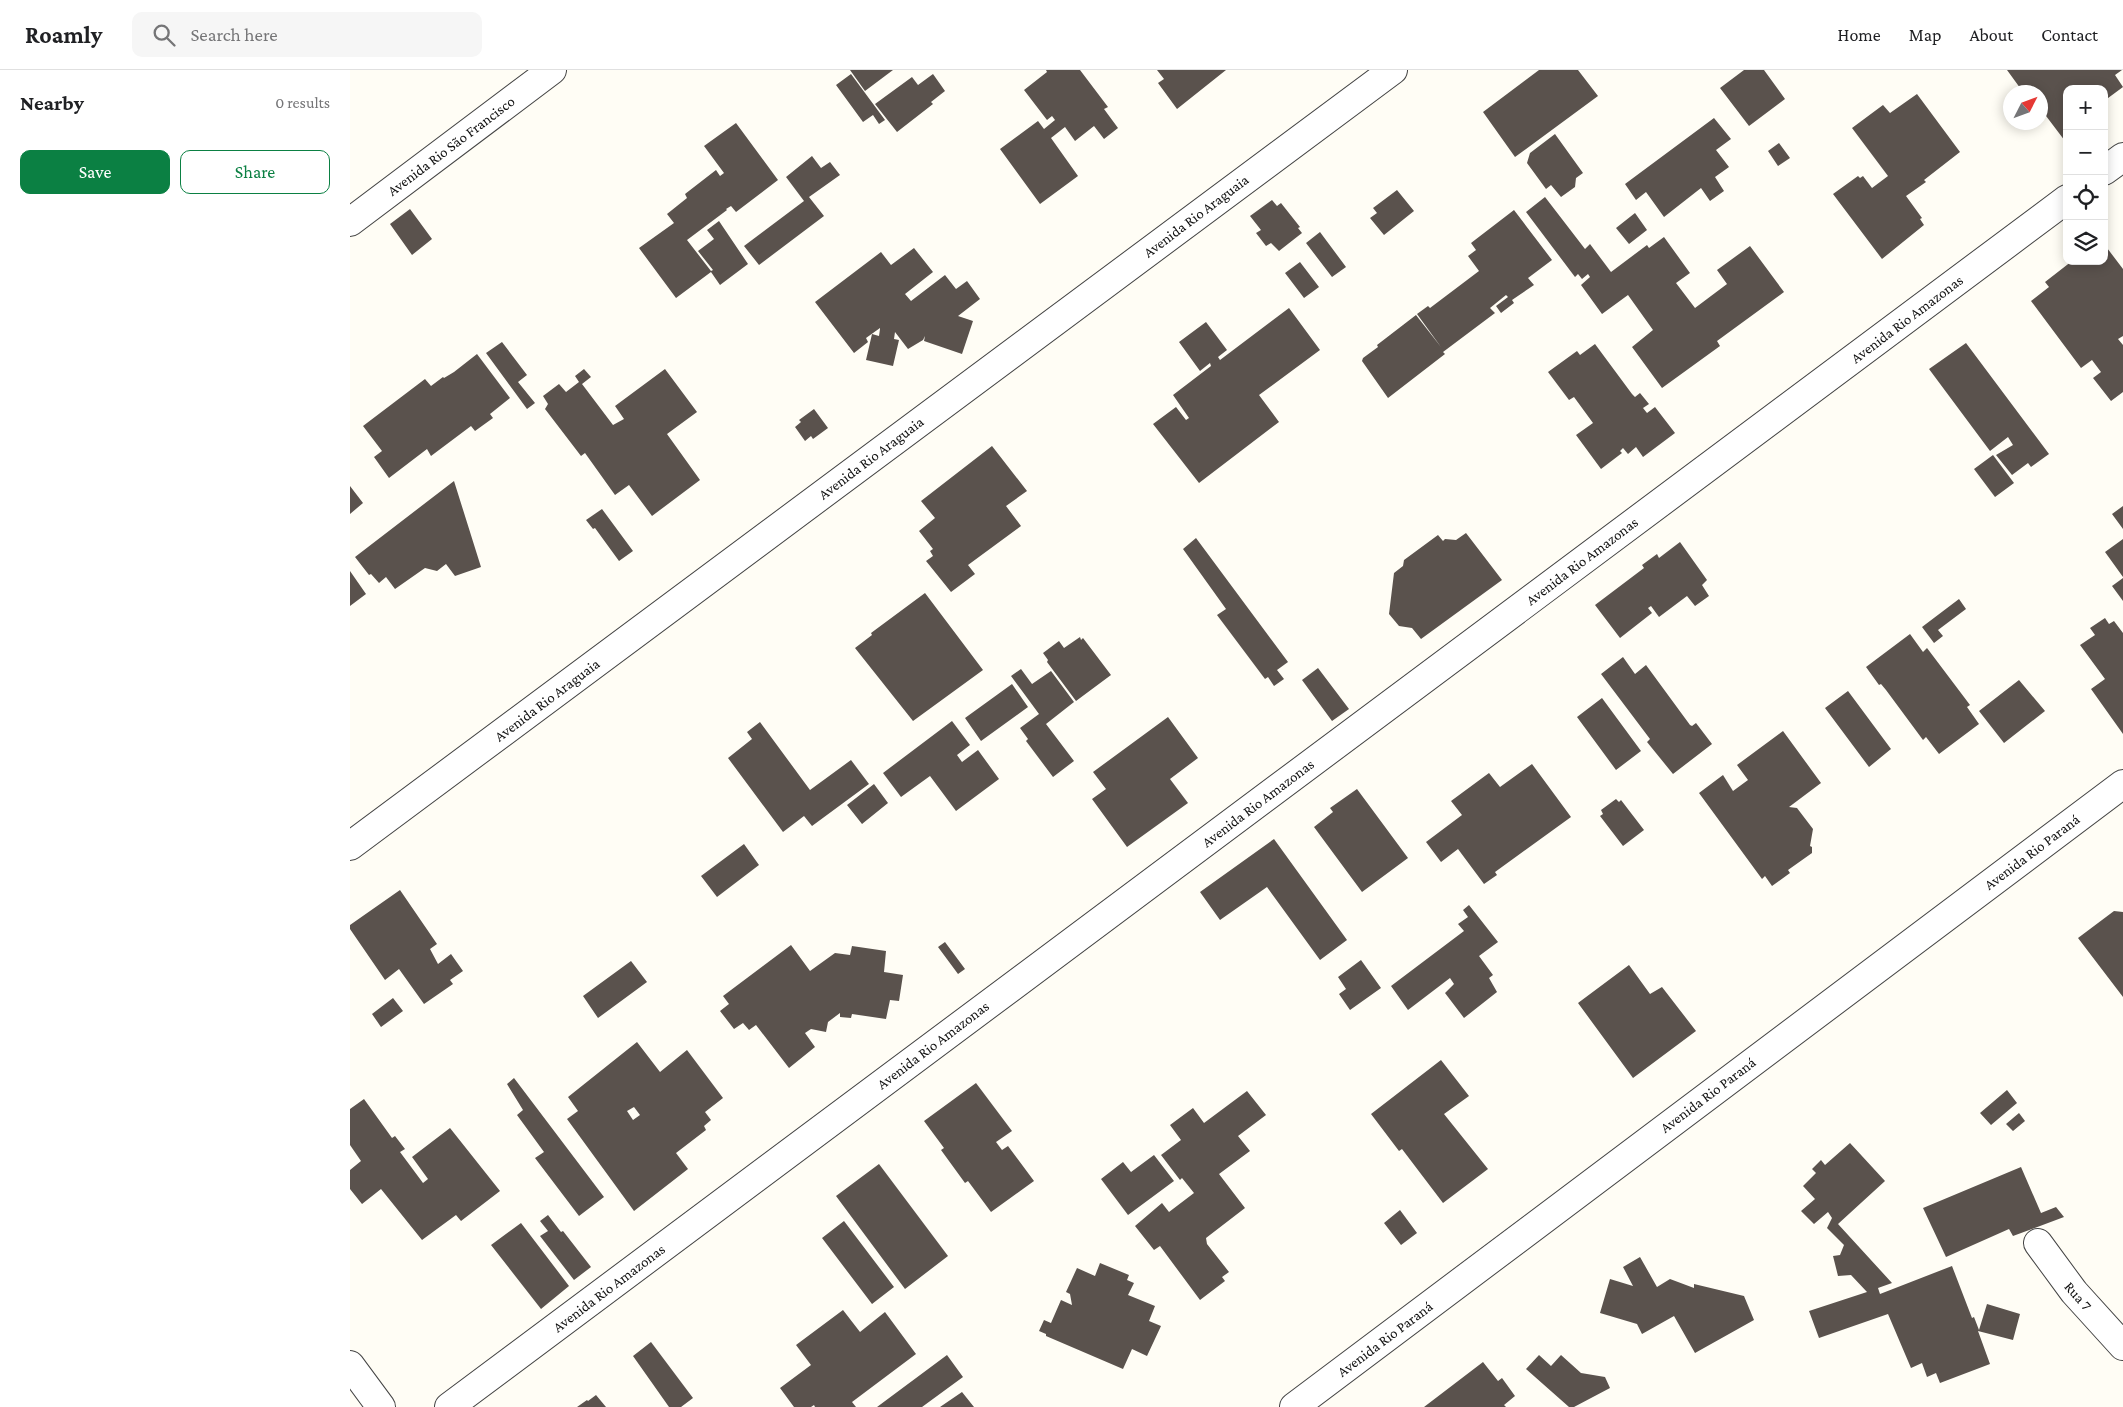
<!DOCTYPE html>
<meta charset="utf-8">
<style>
body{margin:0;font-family:"Crimson Pro",serif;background:#f6f6f6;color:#202124}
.controls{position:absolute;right:15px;top:15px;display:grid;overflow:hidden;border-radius:10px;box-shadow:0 2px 12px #0003}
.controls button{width:45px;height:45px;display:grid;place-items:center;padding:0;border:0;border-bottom:1px solid #e0e0e0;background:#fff;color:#202124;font:25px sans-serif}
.compass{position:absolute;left:1653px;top:15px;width:45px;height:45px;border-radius:50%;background:#fff;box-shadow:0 2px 12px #0003;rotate:48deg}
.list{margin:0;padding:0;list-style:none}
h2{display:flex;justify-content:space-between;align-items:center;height:65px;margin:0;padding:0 20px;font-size:21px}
h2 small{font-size:16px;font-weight:400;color:#757577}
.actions{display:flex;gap:10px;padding:15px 20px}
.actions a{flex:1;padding:11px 0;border:1px solid #0b8043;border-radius:10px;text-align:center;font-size:18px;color:#0b8043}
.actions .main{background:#0b8043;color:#fff}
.icon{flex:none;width:28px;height:28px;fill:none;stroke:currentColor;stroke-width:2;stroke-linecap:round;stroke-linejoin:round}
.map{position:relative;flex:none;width:1773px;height:1337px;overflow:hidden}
header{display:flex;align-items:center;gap:30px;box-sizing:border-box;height:70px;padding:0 25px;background:#fff;border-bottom:1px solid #e0e0e0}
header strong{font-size:24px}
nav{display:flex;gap:28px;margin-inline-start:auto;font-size:18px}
.search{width:350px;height:45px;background:#f6f6f6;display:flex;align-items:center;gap:12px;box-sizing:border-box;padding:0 18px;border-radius:10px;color:#757577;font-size:19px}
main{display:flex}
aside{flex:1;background:#fff}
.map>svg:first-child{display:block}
</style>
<header>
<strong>Roamly</strong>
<div class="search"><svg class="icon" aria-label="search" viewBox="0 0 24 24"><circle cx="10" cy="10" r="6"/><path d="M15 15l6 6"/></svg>Search here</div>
<nav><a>Home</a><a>Map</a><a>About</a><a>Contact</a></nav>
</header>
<main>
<aside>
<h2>Nearby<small>0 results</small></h2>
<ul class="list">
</ul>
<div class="actions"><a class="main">Save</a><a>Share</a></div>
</aside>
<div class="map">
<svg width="1773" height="1337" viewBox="0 0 1773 1337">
<rect width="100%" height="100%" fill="#fffdf5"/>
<!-- building -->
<path fill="#5a524d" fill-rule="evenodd" d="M500 0H543L515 21Z
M696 0H730L758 37 754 39 768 58 754 69 744 56 725 71 715 57 701 68 728 106 690 134 650 79 688 51 694 59 705 50 702 46 697 50 674 20 697 2Z
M807 0H876L827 39 808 13 814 9Z
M1189 0H1228L1248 26 1165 87 1133 42Z
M1394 0H1414L1435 29 1399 56 1370 18Z
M1657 0H1772L1765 5 1773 17 1754 31V19H1717L1715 71 1690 38V22H1679L1677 20 1673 22Z
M501 4 535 50 529 54 523 45 513 52 486 15Z
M583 4 595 21 581 32 583 34 547 62 525 34 562 7 568 15Z
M1567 24 1610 82 1574 110 1576 112 1556 126 1572 148 1570 149 1574 155 1532 189 1483 124 1508 106 1510 108 1513 106 1522 118 1538 106 1502 58 1533 35 1540 43Z
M1364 48 1381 69 1366 80 1379 97 1365 107 1374 121 1360 131 1351 118 1314 147 1296 122 1286 130 1275 114Z
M386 53 428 110 386 142 381 136 376 139 377 140 337 170 361 201 363 200 348 181 364 169 357 160 369 151 398 194 370 215 361 202 326 228 289 178 324 153 317 144 337 128 335 124 366 100 370 106 374 103 354 76Z
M1205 64 1233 103 1226 108 1225 117 1211 127 1201 115 1196 119 1177 93 1180 83Z
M1429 73 1440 88 1428 96 1418 81Z
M462 86 471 98 480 92 490 105 459 127 474 146 409 195 394 176 454 131 436 107Z
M1047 120 1064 141 1034 165 1020 148 1027 143 1023 138Z
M1195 127 1235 179 1240 174 1261 202 1297 175 1299 178 1314 167 1340 203 1326 213 1345 238 1377 214 1367 200 1400 176 1434 222 1367 271 1370 276 1312 318 1282 277 1303 260 1278 225 1252 244 1231 215 1240 207 1238 204 1232 209 1228 204 1225 207 1176 142Z
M922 130 927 136 931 133 950 157 948 158 952 163 929 181 921 173 916 176 906 163 911 160 900 146Z
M60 139 82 169 62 185 40 154Z
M1164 140 1202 190 1178 208 1184 215 1162 230 1164 233 1151 243 1146 236 1158 227 1156 225 1140 238 1145 243 1093 282 1095 284 1038 328 1012 291 1013 288 1028 277 1027 275 1066 245 1091 277 1067 244 1078 236 1080 238 1129 201 1118 186 1126 180 1121 173Z
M1285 143 1297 160 1279 174 1266 158Z
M970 162 996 197 982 207 956 173Z
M1754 174 1773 199V266L1768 269 1773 275V322L1761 331 1743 308 1751 302 1742 290 1731 298 1681 231 1699 217 1695 212 1722 191H1754Z
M564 178 583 202 555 224 561 231 595 205 606 219 617 211 630 229 608 246 623 251 612 284 574 271 575 266 573 270 558 279 545 262 544 269 549 270 543 296 516 290 522 264 529 266 530 259V258L516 268 518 272 504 283 465 232 531 182 541 195Z
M950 192 969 217 954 228 935 203Z
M939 238 970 280 909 325 929 352 849 413 803 354 826 337 836 350 839 348 823 325 861 296 860 293 850 301 829 272 856 252 877 280 868 287 870 290Z
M152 272 177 305 168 312 185 333 177 339 136 283Z
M1616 273 1699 384 1681 397 1678 393 1662 405 1646 385 1663 375 1658 367 1640 381 1579 299Z
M1245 274 1282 324 1285 327 1290 323 1299 334 1293 338 1297 343 1305 337 1325 363 1293 387 1286 377 1278 384 1273 378 1270 381 1272 383 1251 399 1226 365 1243 353 1224 327 1219 330 1198 302 1227 281 1230 285Z
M127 284 160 328 140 344 143 348 125 361 121 356 81 386 77 379 39 408 24 387 32 381 13 356 75 309 81 316 93 307 94 308 104 302Z
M234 299 241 307 232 314 263 355 274 349 265 336 315 299 347 342 317 364 350 410 302 446 279 415 265 425 235 383 231 386 195 339 198 334 193 326 209 314 216 322 229 312 225 306Z
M464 339 478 358 463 369 461 366 455 371 445 357 451 352 449 350Z
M642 376 677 421 656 436 671 456 618 495 625 504 601 522 576 491 583 486 580 481 583 479 569 461 585 448 571 431Z
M1643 385 1664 413 1645 427 1624 399Z
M104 411 131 497 105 506 96 494 87 501 75 498 45 519 36 507 29 513 21 504 19 505 5 487Z
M0 416 13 433 0 444Z
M1773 436V459L1762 444Z
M252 439 283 481 269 491 245 458 243 459 236 450Z
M1116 463 1152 510 1071 569 1062 558 1049 556 1039 544 1044 503 1053 496 1054 490 1088 465 1093 471 1095 469 1106 470Z
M846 468 938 592 927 600 934 609 924 616 918 607 915 609 867 545 876 539 833 479Z
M1773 469V507L1755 482Z
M1330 472 1357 510 1352 515 1359 526 1345 536 1337 526 1309 547 1301 536 1298 538 1302 543 1270 568 1245 535 1294 498 1292 495 1307 484 1309 488Z
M0 501 16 524 0 536Z
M1773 508V531L1762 516Z
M575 523 633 600 563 651 505 578 522 565 521 563Z
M1609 529 1616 539 1588 560 1593 566 1584 573 1572 557Z
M1755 548 1759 554 1764 551 1773 563V664L1741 619 1755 609 1730 575 1745 565 1740 558Z
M1560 564 1573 582 1577 578 1620 635 1617 637 1629 654 1589 684 1576 667 1573 670 1536 620 1531 614 1529 615 1516 597Z
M730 567 731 570 733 568 761 605 726 631 697 592 698 590 693 583 709 571 714 578Z
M1273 587 1285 604 1296 595 1340 655 1342 656 1346 653 1362 674 1323 704 1297 672 1300 669 1251 604Z
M968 598 999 639 982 651 952 610Z
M671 599 682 614 701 601 724 632 696 654 724 691 703 707 676 671 678 669 670 658 689 644 661 606Z
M1669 610 1695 641 1654 673 1629 641Z
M662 614 678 637 631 671 615 648Z
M1498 621 1541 679 1519 697 1475 638Z
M1252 628 1291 681 1266 700 1227 647Z
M818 647 848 688 820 709 838 733 777 777 742 729 756 719 743 702Z
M602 651 620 675 607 685 612 692 628 680 649 709 606 741 580 706 551 727 533 703Z
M410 652 460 720 501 690 519 714 462 756 454 746 433 762 378 688 402 669 397 662Z
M1433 661 1471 713 1439 737 1447 738 1463 759 1460 776 1462 777V783L1438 800 1440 803 1422 816 1415 806 1412 809 1349 723 1373 705 1383 721 1398 710 1387 695Z
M1182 694 1221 747 1145 802 1147 805 1134 814 1108 779 1091 792 1076 772 1112 745 1101 731 1139 703 1150 717Z
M524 714 538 733 512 754 497 735Z
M1007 719 1058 788 1012 822 964 757 983 742 980 738Z
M1266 729 1269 732 1271 730 1294 760 1273 776 1250 746 1253 744 1251 740Z
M924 769 997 870 970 890 917 817 870 850 850 822Z
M394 774 409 795 367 827 351 806Z
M50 820 87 874 80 879 88 894 101 884 113 901 100 910 103 914 74 934 49 899 35 910 0 859V855Z
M1119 835 1148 872 1129 886 1143 905 1139 908 1147 922 1114 948 1095 923 1104 914 1100 908 1058 940 1041 916 1114 861 1108 854 1118 847 1113 840Z
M1764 841 1773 842V927L1728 868Z
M595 872 615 899 608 904 588 877Z
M441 875 460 901 485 883 500 885 502 876 536 881 534 902 553 905 549 931 540 930 536 949 502 944 501 948 490 947V943L478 952 476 962 461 959 455 963 465 977 439 998 406 955 399 960 393 953 384 959 370 941 379 934 373 926Z
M1011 890 1031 918 1000 940 989 924 996 919 988 907Z
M281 891 297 912 248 948 233 926Z
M1279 895 1300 924 1312 917 1346 961 1283 1008 1228 933Z
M43 928 53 941 31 957 22 944Z
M287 972 310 1002 337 980 373 1028 355 1042 361 1050 354 1056 356 1060 326 1083 338 1099 284 1141 217 1049 228 1041 218 1027ZM284 1037 290 1045 283 1050 277 1041Z
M1091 990 1119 1026 1094 1044 1138 1099 1093 1133 1052 1079 1049 1081 1021 1044Z
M164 1008 254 1127 229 1146 185 1088 194 1082 167 1045 173 1040 157 1014Z
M626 1013 662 1061 646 1072 652 1080 658 1076 684 1111 641 1142 618 1111 615 1113 591 1080 594 1078 574 1051Z
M1657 1020 1667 1033 1641 1055 1630 1043Z
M897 1021 916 1045 888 1066 900 1081 869 1104 895 1138 856 1168 857 1174 879 1202 872 1207 875 1211 850 1230 810 1176 804 1180 785 1156 812 1133 819 1142 844 1123 832 1108 830 1110 811 1085 831 1070 820 1055 843 1038 854 1053Z
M14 1029 42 1068 45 1066 55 1079 50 1082 73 1113 78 1109 62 1087 100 1058 150 1121 111 1151 106 1145 72 1170 31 1119 12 1134 0 1119V1100L11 1091 0 1075V1039Z
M1669 1043 1675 1051 1663 1061 1656 1054Z
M1500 1073 1535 1111 1488 1154 1542 1213 1528 1218 1530 1224 1602 1196 1622 1248 1624 1247 1629 1260 1637 1234 1670 1244 1663 1270 1628 1261 1640 1294 1590 1313 1586 1303 1577 1307 1572 1293 1561 1298 1538 1244 1469 1268 1459 1241 1517 1222 1501 1205 1488 1206 1483 1186 1490 1185 1494 1175 1477 1158 1482 1148 1478 1142 1464 1154 1451 1141 1465 1129 1453 1116 1466 1103 1462 1099 1471 1090 1475 1095Z
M804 1085 824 1111 778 1145 751 1109 773 1092 781 1102Z
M529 1094 598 1186 555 1219 486 1126Z
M1671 1097 1691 1143 1706 1137 1714 1147 1663 1166 1659 1159 1596 1187 1573 1138Z
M1050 1140 1067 1163 1051 1175 1034 1153Z
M198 1145 211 1162 213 1161 241 1197 224 1210 190 1166 198 1161 190 1151Z
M494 1151 544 1217 522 1234 472 1168Z
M171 1153 219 1216 191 1239 141 1175Z
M1290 1187 1307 1217 1320 1209 1344 1218V1214L1394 1226 1404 1250 1345 1283 1324 1246 1292 1264 1287 1254 1250 1243 1260 1209 1283 1216 1273 1197Z
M750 1193 779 1205 777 1210 784 1213 778 1225 805 1236 799 1251 811 1256 797 1286 782 1279 773 1299 696 1266V1264L689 1261 694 1250 701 1253 711 1230 722 1235 720 1224 716 1222 727 1198 745 1206Z
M493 1240 510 1262 535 1242 566 1284 502 1332 506 1337H465L464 1335 461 1337H444L430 1318 461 1295 446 1275Z
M301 1272 343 1328 331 1337H319L283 1286Z
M597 1285 613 1307 572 1337H527Z
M1189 1285 1201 1296 1211 1285 1231 1303 1255 1307 1260 1318 1224 1337H1219L1176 1299Z
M1133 1292 1148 1311 1152 1308 1165 1326 1154 1335 1156 1337H1074Z
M612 1322 624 1337H590Z
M246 1325 256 1337H227L237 1330 238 1331Z"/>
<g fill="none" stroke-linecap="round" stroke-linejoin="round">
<defs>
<path id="minor" d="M1754 101 1773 87
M0 152 202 0
M0 776 1043 0
M1688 1173 1724 1222 1773 1276
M0 1295 31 1337
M99 1337 1717 129
M944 1337 1773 714"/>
</defs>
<!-- minor casing -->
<use href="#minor" stroke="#444" stroke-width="30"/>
<!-- minor -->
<use href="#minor" stroke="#fff" stroke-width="28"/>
</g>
<g text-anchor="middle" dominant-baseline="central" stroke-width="5" stroke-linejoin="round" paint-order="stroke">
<!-- street labels -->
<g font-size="15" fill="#111" stroke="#fff">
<text transform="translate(101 76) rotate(-37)">Avenida Rio São Francisco</text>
<text transform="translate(846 146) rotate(-37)">Avenida Rio Araguaia</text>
<text transform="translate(1557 249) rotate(-37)">Avenida Rio Amazonas</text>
<text transform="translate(521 388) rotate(-37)">Avenida Rio Araguaia</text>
<text transform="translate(1232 491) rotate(-37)">Avenida Rio Amazonas</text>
<text transform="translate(197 630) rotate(-37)">Avenida Rio Araguaia</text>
<text transform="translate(908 733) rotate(-37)">Avenida Rio Amazonas</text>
<text transform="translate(1682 782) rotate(-37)">Avenida Rio Paraná</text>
<text transform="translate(583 975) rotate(-37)">Avenida Rio Amazonas</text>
<text transform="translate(1358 1025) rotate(-37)">Avenida Rio Paraná</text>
<text transform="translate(259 1218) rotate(-37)">Avenida Rio Amazonas</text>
<text transform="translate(1728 1226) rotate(49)">Rua 7</text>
<text transform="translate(1035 1269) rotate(-37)">Avenida Rio Paraná</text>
</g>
</g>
</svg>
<div class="controls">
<button>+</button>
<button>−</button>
<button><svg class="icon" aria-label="locate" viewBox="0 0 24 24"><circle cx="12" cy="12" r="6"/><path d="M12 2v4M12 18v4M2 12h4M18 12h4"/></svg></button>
<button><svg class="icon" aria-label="layers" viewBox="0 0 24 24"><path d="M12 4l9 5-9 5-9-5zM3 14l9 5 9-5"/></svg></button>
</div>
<svg class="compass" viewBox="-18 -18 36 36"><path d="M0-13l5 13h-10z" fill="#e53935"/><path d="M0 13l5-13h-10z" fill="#757577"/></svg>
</div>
</main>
